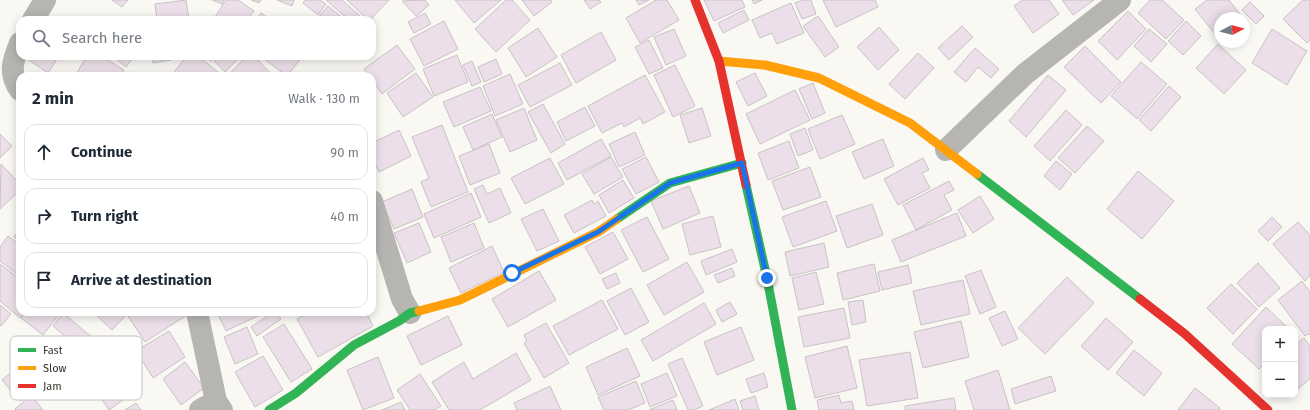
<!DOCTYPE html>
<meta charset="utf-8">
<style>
body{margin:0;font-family:"Fira Sans",sans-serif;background:#f6f6f7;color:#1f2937}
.controls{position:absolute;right:12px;bottom:12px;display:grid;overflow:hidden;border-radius:8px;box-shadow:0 2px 10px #0003}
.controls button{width:36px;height:36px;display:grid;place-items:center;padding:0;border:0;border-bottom:1px solid #e0e1e3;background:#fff;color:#1f2937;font:20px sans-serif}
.compass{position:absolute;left:1214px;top:12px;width:36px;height:36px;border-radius:50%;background:#fff;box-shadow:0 2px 10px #0003;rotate:83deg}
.stop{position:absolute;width:12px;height:12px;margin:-9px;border:3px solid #1a73e8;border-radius:50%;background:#fff}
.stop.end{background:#1a73e8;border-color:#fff;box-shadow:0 1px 4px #0008}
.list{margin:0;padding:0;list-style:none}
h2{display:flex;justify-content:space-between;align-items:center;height:52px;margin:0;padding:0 16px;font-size:17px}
h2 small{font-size:13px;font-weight:400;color:#747a83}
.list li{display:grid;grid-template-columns:26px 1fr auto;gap:12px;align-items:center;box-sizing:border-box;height:56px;margin:0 8px 8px;padding:0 8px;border:1px solid #e0e1e3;border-radius:12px}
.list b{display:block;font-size:15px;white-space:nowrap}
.list em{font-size:13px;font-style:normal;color:#747a83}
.icon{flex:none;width:22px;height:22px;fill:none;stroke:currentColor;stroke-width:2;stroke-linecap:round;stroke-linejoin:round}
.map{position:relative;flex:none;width:1310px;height:410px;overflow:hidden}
.search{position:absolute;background:#fff;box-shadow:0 2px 10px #0003;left:16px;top:16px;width:360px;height:44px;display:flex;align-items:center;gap:10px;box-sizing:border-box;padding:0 14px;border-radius:12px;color:#747a83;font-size:15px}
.panel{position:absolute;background:#fff;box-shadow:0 2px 10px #0003;left:16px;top:72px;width:360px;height:244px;border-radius:12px}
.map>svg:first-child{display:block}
</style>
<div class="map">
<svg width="1310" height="410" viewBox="0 0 1310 410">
<rect width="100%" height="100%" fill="#faf8f3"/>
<!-- building -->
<path fill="#ecdfe9" stroke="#c7c3c4" d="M112 0H128L122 7Z
M186 0 189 20H157L155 4Z
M212 0H224L222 4Z
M226 0H238L254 11 247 20H213Z
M251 0H261L259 3Z
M277 0H294L292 6Z
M305 0H320L326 4 318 15 303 3Z
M326 0H342L361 17 359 20H349Z
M347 0H389L370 20H368Z
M425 0 429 5 416 16 402 1Z
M455 0H501L474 23Z
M506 0H512L530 20 496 52 475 29Z
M522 0H551L552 2 534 16Z
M584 0H599L601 2 590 9Z
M636 0H649L639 5Z
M656 0H667L679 20 640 43 626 18Z
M704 0H742L745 7 714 21Z
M752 0H762L754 4Z
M802 0H811L816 14 802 19 795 3Z
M823 0H875L878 7 836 27Z
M1023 0H1049L1059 14 1033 33 1014 6Z
M1062 0H1094L1073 15Z
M1150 0H1162L1184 20 1166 39 1138 13Z
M1207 0H1229L1243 18H1220L1219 39 1195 9Z
M1303 0H1310V40L1307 43 1283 19Z
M1250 2 1264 16 1256 24 1242 10Z
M791 3 804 33 777 44 772 33 760 38 752 20Z
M328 6 345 20H316Z
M744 10 749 20 723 33 718 23Z
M1128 11 1146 29 1117 60 1098 41Z
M261 13 271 20H256Z
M425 13 431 24 414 33 408 22Z
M818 16 839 47 825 57 803 26Z
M444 21 458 49 424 66 410 39Z
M1186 21 1201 36 1183 55 1168 41Z
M962 26 973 37 949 60 938 48Z
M879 27 899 50 878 70 857 47Z
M538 28 557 57 526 77 508 48Z
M674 29 686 56 666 65 654 37Z
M1149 29 1167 44 1151 62 1134 46Z
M1272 29 1307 51 1287 85 1252 63Z
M601 32 616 60 576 83 561 55Z
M649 40 663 68 649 74 635 47Z
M1218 44 1246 70 1224 94 1196 68Z
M397 45 415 69 382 94 372 79V76H369L364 69Z
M1085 46 1121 82 1101 103 1064 67Z
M975 48 999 69 991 78 978 67 966 82 954 72Z
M918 53 934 68 905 99 889 84Z
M457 55 468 82 434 96 423 69Z
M27 56H59L48 73 26 58Z
M87 56H101L124 70 121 76H75Z
M119 56H128L132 59 126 67 116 59Z
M152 56H170L171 60 153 63Z
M187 56H198L219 73 217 76H171Z
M204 56H214L211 61Z
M219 56H239L240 57 225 72 214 61Z
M247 56H254L273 76H227Z
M260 56H303L287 76Z
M496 59 502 74 484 82 478 67Z
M472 61 481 82 472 86 463 65Z
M1141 62 1167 84 1137 119 1111 96Z
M560 63 572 85 530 107 518 85Z
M675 65 695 106 673 117 654 75Z
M416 73 433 97 403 117 387 93Z
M755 73 767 96 748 106 736 82Z
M510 74 523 104 495 116 483 86Z
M645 75 665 112 643 124 640 118 624 127 622 123 602 133 588 106Z
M1048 75 1066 90 1026 137 1009 121Z
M813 83 825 113 812 119 799 89Z
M1169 86 1181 97 1151 131 1139 120Z
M480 87 491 111 454 127 443 102Z
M795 90 810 120 760 144 746 114Z
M543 104 565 144 551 153 528 112Z
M585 107 595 126 566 141 557 122Z
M524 108 537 140 510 152 496 120Z
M702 108 711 136 689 143 680 115Z
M1066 110 1082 125 1050 161 1034 146Z
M492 114 502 137 473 150 463 127Z
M842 115 855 144 820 159 808 129Z
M442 125 468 192 431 207 421 182 429 178 412 137Z
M1087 126 1104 141 1075 173 1058 158Z
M805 128 813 150 798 156 790 134Z
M399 130 411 156 379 172 372 158V143Z
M635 132 645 155 619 167 609 144Z
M0 134 12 146 0 158Z
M601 139 611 156 567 180 558 163Z
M883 139 894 166 864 179 852 152Z
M789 141 799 168 768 180 758 153Z
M489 144 500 173 470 185 459 156Z
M611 157 623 177 594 194 582 174Z
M646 157 659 182 636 194 622 169Z
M550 158 564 184 525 204 511 178Z
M923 158 929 170 922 173 930 188 898 205 884 179Z
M1056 161 1072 174 1060 190 1044 176Z
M1 164 20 184V190L0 209Z
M810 167 821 197 783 210 772 181Z
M1138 171 1174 201 1142 239 1107 209Z
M623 180 634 198 609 213 599 195Z
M949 181 954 190 944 195 952 210 916 230 903 205Z
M483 185 487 194 500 188 511 213 489 223 474 189Z
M689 186 700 213 663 229 651 201Z
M412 189 423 217 394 229 382 202Z
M471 193 481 217 434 238 424 214Z
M980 196 994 219 973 233 958 210Z
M592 200 594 204 598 201 606 216 574 233 564 215Z
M826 201 837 231 793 247 782 217Z
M872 204 883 235 847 248 836 216Z
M543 209 559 241 537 251 521 219Z
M957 213 966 236 901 262 892 240Z
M713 216 721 247 690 255 682 224Z
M647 217 669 259 643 272 621 230Z
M1272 217 1282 227 1268 241 1258 231Z
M1298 222 1310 235V276L1305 281 1273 244Z
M419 223 431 252 407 263 394 233Z
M474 223 484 248 451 262 441 237Z
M20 229V242L14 237Z
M613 232 628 259 600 274 585 247Z
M8 236 20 245V276L0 261V247Z
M824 243 829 267 790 276 785 252Z
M492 246 504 272 461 293 449 268Z
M732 249 737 262 706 275 701 261Z
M687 262 704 292 664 315 647 285Z
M1258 263 1280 288 1259 307 1237 283Z
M0 264 20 279V312H25L20 318 0 301Z
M874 264 880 291 843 300 837 273Z
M908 265 912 283 882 290 878 272Z
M732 268 735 276 718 283 714 275Z
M981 270 996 307 980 314 965 276Z
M539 271 556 300 508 327 492 299Z
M816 272 824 304 799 310 792 278Z
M616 273 620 283 607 289 602 279Z
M1067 277 1094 303 1045 354 1018 328Z
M963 280 970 314 921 325 913 291Z
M1302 281 1310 292V335L1309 334 1305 336 1278 300Z
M1231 284 1257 309 1233 334 1207 308Z
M631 288 649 322 625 335 607 301Z
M602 300 618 329 569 355 553 326Z
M863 300 866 322 852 325 848 302Z
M730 302 737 314 722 322 716 310Z
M704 303 716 324 653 361 641 340Z
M0 305 11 314 1 326 0 325Z
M1266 307 1289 329H1265V363L1259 369 1232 344Z
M844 308 850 338 804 347 798 317Z
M1005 311 1018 339 1002 346 989 318Z
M26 312H61L43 335 21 318Z
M93 312H129L112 330Z
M134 312H185L187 315 145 342 128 316Z
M217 312H266L226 331Z
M273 312H276L281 319 257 336 251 327Z
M311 312H366L373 326 318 357 297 319Z
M63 313 94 339 83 352 53 326Z
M448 316 462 345 421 365 407 336Z
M1106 318 1133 342 1108 370 1081 346Z
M961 321 969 357 923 368 914 332Z
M546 323 569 363 544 378 524 343 527 341 524 335Z
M284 324 312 369 291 382 263 337Z
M247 327 258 354 235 364 224 337Z
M741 327 754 360 717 375 704 342Z
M169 331 185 357 153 378 136 351Z
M1304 338 1310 346V379L1295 391V345Z
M44 344 62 366 20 401 2 380Z
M847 346 857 388 815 398 805 357Z
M627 348 640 376 598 395 586 367Z
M1134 350 1162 373 1144 396 1116 373Z
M910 352 918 398 867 406 859 360Z
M516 353 531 380 480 410H449L432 382 464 362 473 379Z
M263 356 283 390 255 407 235 372Z
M378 357 394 398 363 410 347 370Z
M682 358 703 406 694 410H688L668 364Z
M185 362 204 388 181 405 163 379Z
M122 363 140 388 109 410 92 385Z
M998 370 1010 410H974L965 381Z
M667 373 677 396 650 407 641 384Z
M764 373 768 387 751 393 746 379Z
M420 374 441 406 435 410H410L397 390Z
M1051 376 1056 391 1015 404 1011 389Z
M636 381 645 403 628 410H604L598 397Z
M550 386 561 410H517L514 403Z
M1195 388 1220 408 1219 410H1178Z
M31 395 43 410H16L15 409Z
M839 395 841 403 852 401 854 410H819L817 400Z
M755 396 759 410H743L740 401Z
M954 398 956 410H905V406Z
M735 399 739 410H709Z
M673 400 677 410H649Z
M401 402 405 410H382Z
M136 403 141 410H125Z"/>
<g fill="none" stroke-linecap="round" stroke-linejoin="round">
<!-- street -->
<path stroke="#b6b5b2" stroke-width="22" d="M33 20 45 0
M20 43C13 60 8 73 20 90
M946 150 1025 74 1120 0
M372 201 402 299 410 313
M197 312 216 401 222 410
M200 410 216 401"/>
<!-- fast -->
<path stroke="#30b455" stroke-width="9" d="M977 174 1140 299
M746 185 767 278 792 410
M617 219 670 183 742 163
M269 410 296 393 354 345 399 321 410 313 419 311"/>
<!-- slow -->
<path stroke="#ff9f0a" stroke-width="9" d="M719 61 765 65 819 78 910 123 977 174
M419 311 460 300 598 232 617 219"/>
<!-- jam -->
<path stroke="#e5322d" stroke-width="9" d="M695 0 719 61 746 185
M1140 299 1185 334 1268 410"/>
</g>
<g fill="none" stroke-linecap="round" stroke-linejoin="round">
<!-- route -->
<path stroke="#1a73e8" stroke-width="5" d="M512 273 598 232 670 183 742 163 767 278"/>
</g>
<!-- legend -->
<rect x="10" y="336" width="132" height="64" rx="6" fill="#fff" stroke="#c3c2bf" stroke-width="1"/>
<rect x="18" y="348" width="18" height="4" fill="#30b455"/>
<rect x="18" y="366" width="18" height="4" fill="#ff9f0a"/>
<rect x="18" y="384" width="18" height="4" fill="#e5322d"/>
<g font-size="11" fill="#37332a">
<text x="43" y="354">Fast</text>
<text x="43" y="372">Slow</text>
<text x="43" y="390">Jam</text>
</g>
</svg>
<div class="controls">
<button>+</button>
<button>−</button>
</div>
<svg class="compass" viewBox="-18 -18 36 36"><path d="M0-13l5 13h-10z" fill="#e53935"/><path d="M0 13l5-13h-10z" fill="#747a83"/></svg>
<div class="stop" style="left:512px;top:273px"></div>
<div class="stop end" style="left:767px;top:278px"></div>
<div class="search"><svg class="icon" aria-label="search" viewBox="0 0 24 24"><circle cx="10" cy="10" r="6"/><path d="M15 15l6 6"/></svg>Search here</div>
<section class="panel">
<h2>2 min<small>Walk · 130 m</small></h2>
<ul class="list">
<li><svg class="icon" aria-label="ahead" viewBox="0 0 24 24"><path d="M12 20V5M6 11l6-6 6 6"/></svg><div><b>Continue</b></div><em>90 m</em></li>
<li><svg class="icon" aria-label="right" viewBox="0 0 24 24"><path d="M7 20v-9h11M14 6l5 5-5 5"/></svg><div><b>Turn right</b></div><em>40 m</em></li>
<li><svg class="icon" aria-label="arrive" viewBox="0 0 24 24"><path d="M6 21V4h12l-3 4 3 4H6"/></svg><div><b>Arrive at destination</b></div></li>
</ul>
</section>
</div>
